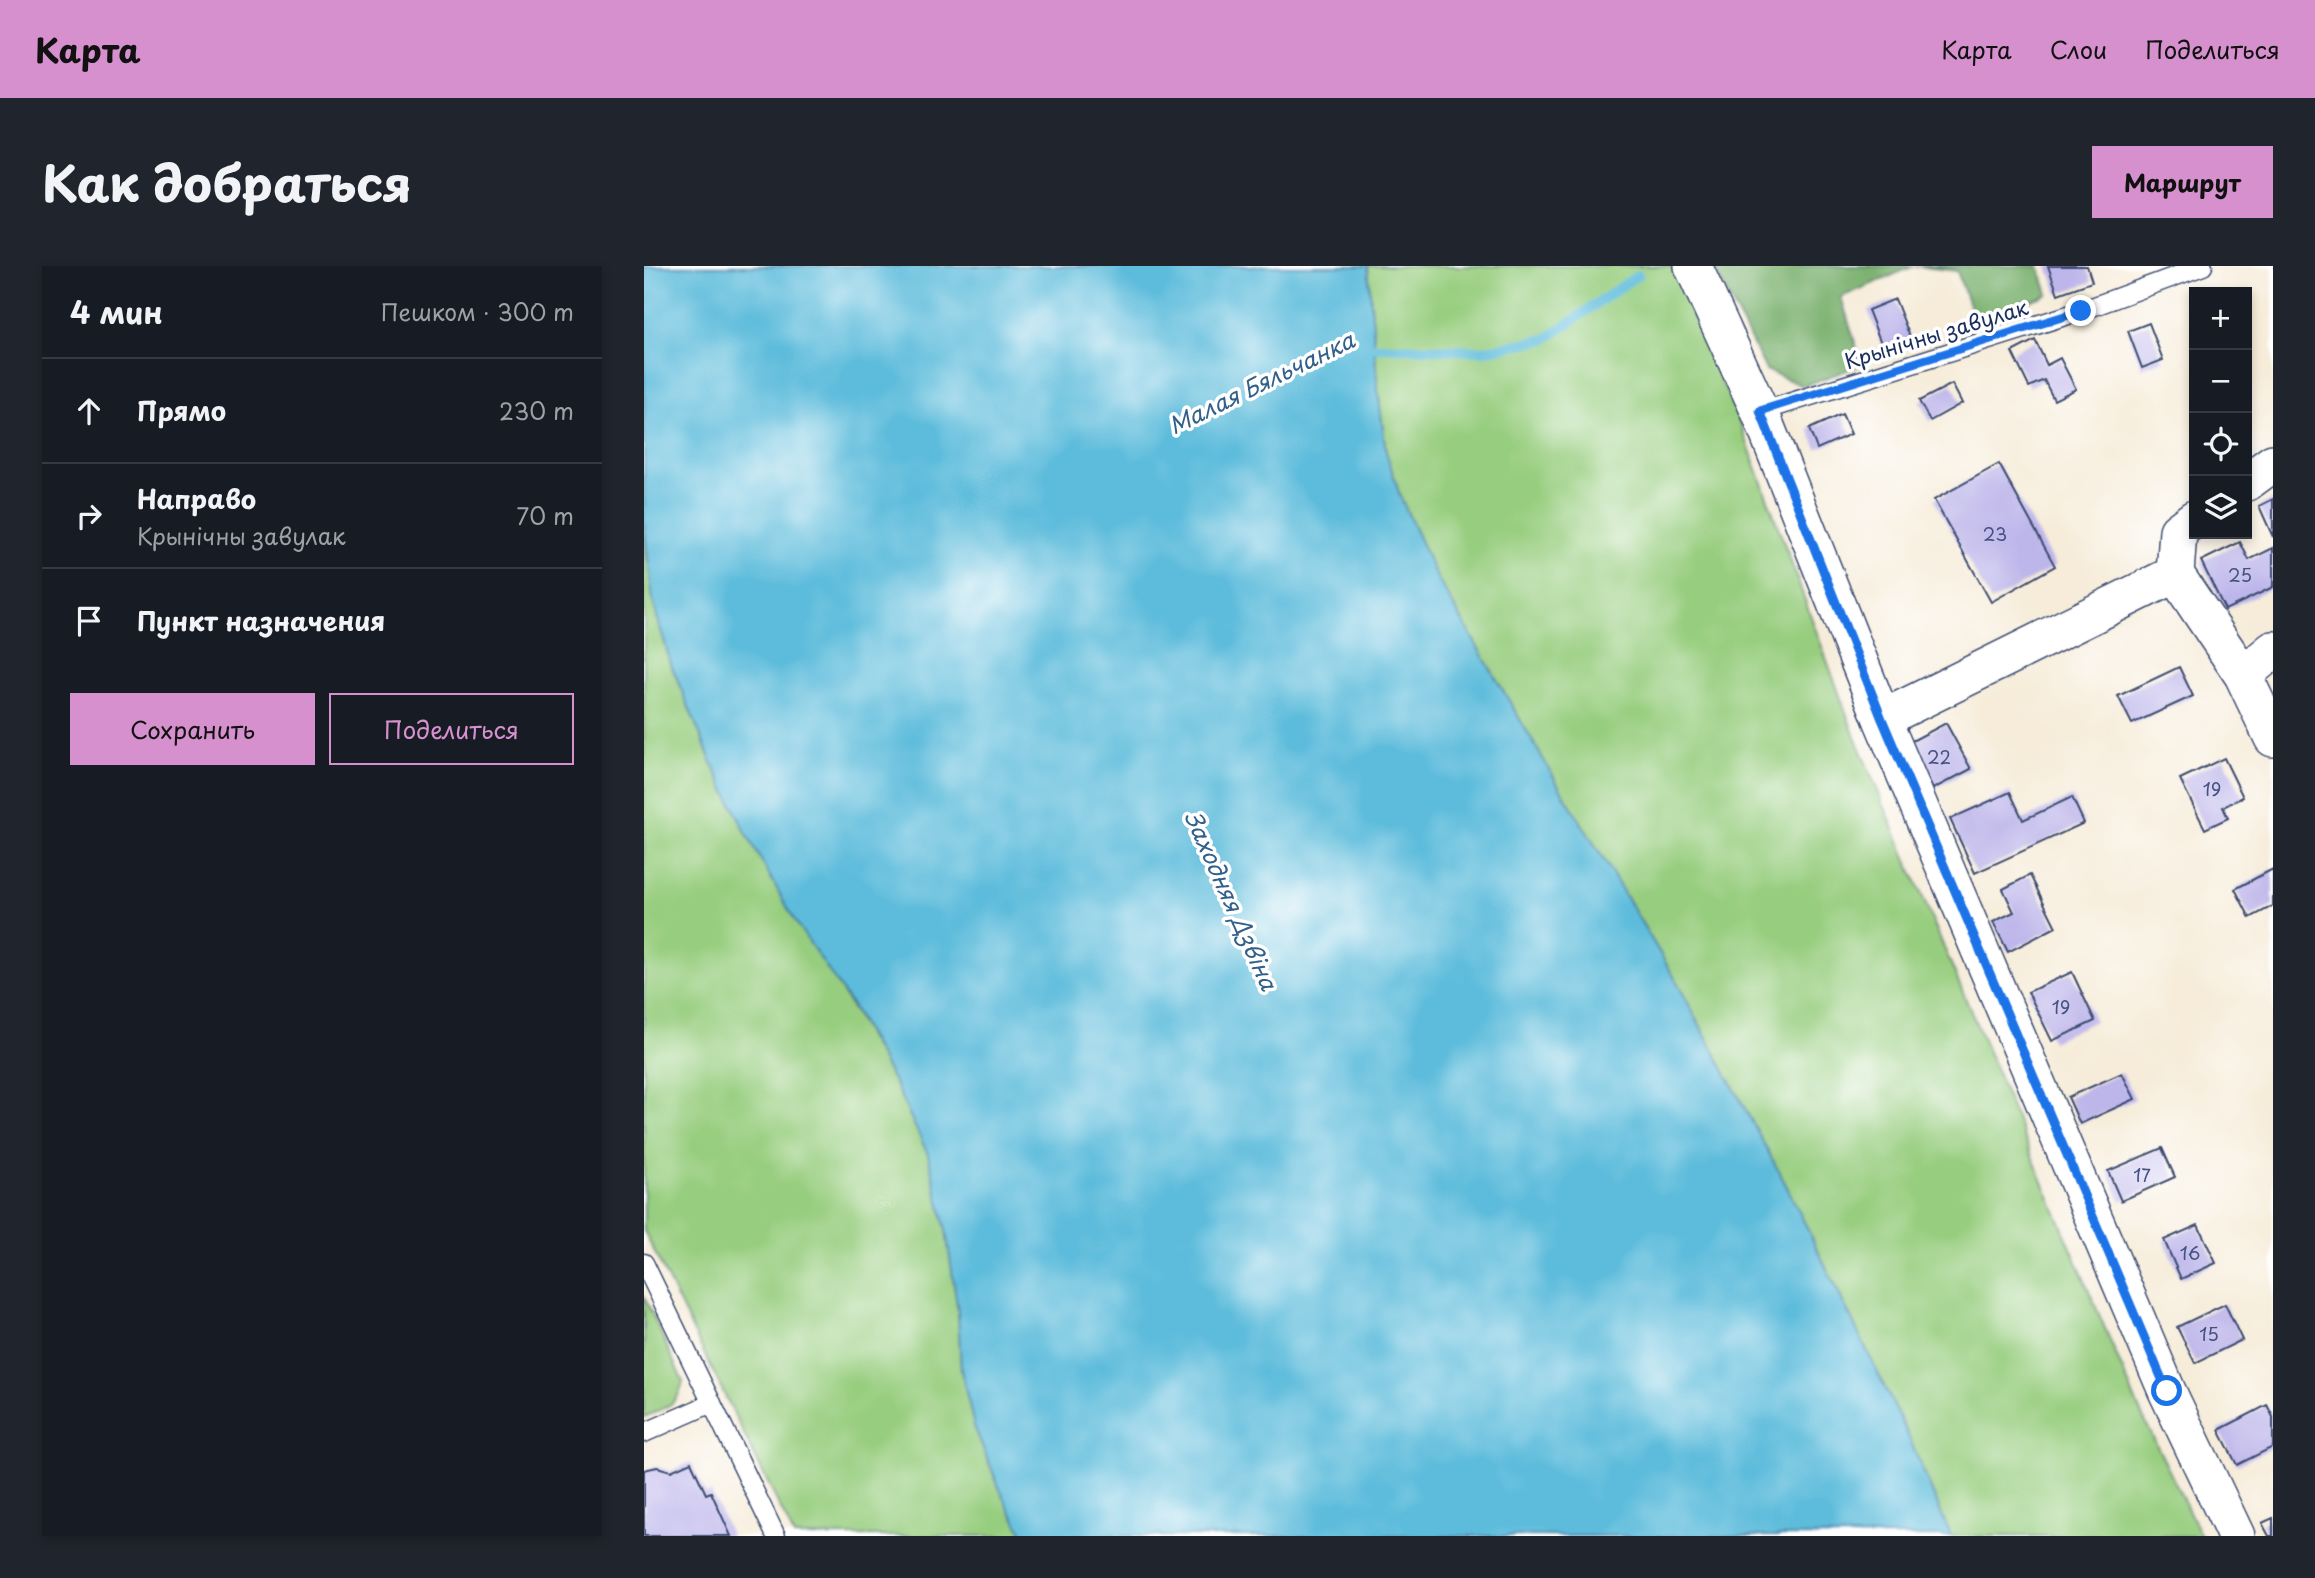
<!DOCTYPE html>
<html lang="ru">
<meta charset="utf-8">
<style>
body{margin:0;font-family:"Playpen Sans",sans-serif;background:#20242c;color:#f1f3f6}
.controls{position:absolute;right:21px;top:21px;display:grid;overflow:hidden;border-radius:0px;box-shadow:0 4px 10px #0003}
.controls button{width:63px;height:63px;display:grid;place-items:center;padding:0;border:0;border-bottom:2px solid #363941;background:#171b24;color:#f1f3f6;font:35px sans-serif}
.stop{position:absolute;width:21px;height:21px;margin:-16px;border:5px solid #1a73e8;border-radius:50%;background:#fff}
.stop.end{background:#1a73e8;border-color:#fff;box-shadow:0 2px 7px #0008}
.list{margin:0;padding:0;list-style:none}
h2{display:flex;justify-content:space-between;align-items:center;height:91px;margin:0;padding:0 28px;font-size:30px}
h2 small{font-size:23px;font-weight:400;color:#9ea1a6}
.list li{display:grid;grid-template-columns:46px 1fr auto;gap:21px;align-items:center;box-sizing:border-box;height:105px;padding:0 28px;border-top:2px solid #363941}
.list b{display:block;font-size:26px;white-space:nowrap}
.list p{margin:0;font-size:23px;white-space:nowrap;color:#9ea1a6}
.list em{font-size:23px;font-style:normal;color:#9ea1a6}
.actions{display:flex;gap:14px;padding:21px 28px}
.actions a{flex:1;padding:16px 0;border:2px solid #d690ce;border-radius:0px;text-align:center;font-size:24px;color:#d690ce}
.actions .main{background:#d690ce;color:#111}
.icon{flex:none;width:38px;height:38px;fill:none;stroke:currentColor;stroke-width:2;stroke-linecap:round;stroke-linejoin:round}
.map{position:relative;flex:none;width:1629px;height:1270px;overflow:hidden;border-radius:0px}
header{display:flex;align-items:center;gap:42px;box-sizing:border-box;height:98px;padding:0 35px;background:#d690ce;color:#111}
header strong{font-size:33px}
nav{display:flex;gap:38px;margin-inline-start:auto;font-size:24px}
.intro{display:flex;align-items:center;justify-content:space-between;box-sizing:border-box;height:168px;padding:0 42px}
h1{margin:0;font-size:49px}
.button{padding:18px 32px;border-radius:0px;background:#d690ce;color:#111;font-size:24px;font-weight:700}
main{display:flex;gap:42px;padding:0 42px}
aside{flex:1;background:#171b24;border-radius:0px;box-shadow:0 4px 10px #0003}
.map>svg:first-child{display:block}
</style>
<header>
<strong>Карта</strong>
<nav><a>Карта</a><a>Слои</a><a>Поделиться</a></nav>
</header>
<div class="intro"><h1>Как добраться</h1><a class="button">Маршрут</a></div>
<main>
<aside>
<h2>4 мин<small>Пешком · 300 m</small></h2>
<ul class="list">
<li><svg class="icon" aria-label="ahead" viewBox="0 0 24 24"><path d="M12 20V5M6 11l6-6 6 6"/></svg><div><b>Прямо</b></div><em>230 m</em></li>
<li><svg class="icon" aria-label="right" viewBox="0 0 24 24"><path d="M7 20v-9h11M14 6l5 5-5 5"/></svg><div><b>Направо</b><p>Крынічны завулак</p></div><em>70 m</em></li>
<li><svg class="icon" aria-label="arrive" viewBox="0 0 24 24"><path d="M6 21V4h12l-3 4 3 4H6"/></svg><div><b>Пункт назначения</b></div></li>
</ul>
<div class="actions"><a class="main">Сохранить</a><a>Поделиться</a></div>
</aside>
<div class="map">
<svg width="1629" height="1270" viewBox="0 0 1629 1270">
<rect width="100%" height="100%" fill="#fff"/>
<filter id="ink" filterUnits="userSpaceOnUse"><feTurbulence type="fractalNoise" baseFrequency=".0143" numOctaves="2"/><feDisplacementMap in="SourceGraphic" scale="14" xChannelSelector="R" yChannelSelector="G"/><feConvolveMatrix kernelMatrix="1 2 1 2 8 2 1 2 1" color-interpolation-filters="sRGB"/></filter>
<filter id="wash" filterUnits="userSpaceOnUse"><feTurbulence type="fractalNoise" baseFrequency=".00686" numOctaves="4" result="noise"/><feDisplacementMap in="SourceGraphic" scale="28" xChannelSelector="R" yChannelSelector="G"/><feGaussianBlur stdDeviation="1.57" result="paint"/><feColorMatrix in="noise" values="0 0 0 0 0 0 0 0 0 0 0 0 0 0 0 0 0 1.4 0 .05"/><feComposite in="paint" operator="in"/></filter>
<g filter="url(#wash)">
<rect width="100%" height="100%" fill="#f6ecd9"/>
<!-- green -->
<path fill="#97cd7e" stroke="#597e6e" stroke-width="2" d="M724 0H1027L1096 157 1211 471 1495 1143 1557 1270H1307L1263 1167 1142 919 1029 709 912 515 791 308 756 230 742 186 734 125Z
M0 257 9 335 16 361 28 401 69 499 250 816 284 888 302 965 314 1045 317 1104 330 1160 357 1226 380 1270H150L0 965Z
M0 1030 39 1116C34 1140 20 1142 0 1151Z"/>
<!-- forest -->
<path fill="#79b06d" stroke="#4a7066" stroke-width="2" d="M1069 0H1270L1197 31 1218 99 1159 120 1122 104Z
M1271 0H1395L1404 28 1331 56 1313 5Z"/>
<!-- water -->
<path fill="#5dbcdb" stroke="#3c769c" stroke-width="2" d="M0 0H724L734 125 742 186 756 230 791 308 912 515 1029 709 1142 919 1263 1167 1307 1270H380L357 1226 330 1160 317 1104 314 1045 302 965 284 888 250 816 207 738 152 657 103 569 69 499 28 401 16 361 9 335 0 257Z"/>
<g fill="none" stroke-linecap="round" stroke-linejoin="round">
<!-- stream -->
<path stroke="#5dbcdb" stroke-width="10" d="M720 86 731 81 838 85 902 73 994 9"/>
</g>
<g id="blocks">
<!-- building -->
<path fill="#bdb6ea" d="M1404 0H1443L1448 16 1414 28Z
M1251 33 1268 76 1241 87 1224 44Z
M1505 57 1519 94 1498 102 1484 65Z
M1391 74 1403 99 1416 92 1432 123 1410 134 1400 114 1385 121 1368 86Z
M1308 118 1318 137 1286 155 1275 135Z
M1198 148 1207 168 1173 183 1165 163Z
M1355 198 1411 300 1347 336 1290 234Z
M1629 233V271L1615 240Z
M1596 276 1605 294 1629 282V321L1581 344 1557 295Z
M1535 401 1549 430 1488 458 1474 430Z
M1302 457 1327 503 1289 523 1264 477Z
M1580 492 1599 531 1579 541 1584 552 1561 563 1536 513Z
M1366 526 1379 554 1428 531 1440 557 1331 607 1306 553Z
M1629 603V640L1606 652 1591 623Z
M1386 609 1412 661 1364 686 1349 656 1370 646 1359 623Z
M1428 706 1451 755 1408 775 1384 726Z
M1478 807 1491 833 1436 858 1424 831Z
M1518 882 1531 911 1477 935 1464 905Z
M1554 959 1572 997 1537 1013 1520 974Z
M1581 1038 1598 1074 1551 1097 1533 1061Z
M1623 1139 1629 1151V1181L1593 1199 1575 1164Z
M47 1196 62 1228 67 1226 87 1270H0V1204L13 1201 27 1205Z
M1629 1252V1270H1625L1618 1257Z"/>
</g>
</g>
<g filter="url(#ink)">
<use href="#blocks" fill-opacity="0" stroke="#3c4b70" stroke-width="2"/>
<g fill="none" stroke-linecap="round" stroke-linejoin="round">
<defs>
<path id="lane" d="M1116 146 1437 45 1559 0
M0 997 132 1270
M0 1167 68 1137"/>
<path id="street" d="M1049 0 1116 146 1238 453 1523 1125 1592 1270
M1603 216 1629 197
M1531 308 1599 409 1629 472
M1531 308 1534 265 1550 253
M1599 409 1629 384
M1238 453 1531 308"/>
</defs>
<!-- lane casing -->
<use href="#lane" stroke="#3c4b70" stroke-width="21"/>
<!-- street casing -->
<use href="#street" stroke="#3c4b70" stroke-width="40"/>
<!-- lane -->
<use href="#lane" stroke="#fff" stroke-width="18"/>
<!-- street -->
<use href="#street" stroke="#fff" stroke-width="37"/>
</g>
</g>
<g fill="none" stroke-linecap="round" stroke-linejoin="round" filter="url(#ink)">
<!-- route -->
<path stroke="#1a73e8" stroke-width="9" d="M1437 45 1116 145 1238 453 1523 1125"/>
</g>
<g text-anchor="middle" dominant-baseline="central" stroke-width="7" stroke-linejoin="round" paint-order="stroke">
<!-- number labels -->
<g font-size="18" fill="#445181">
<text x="1351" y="267">23</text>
<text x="1596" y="308">25</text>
<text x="1295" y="490">22</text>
<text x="1568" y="522">19</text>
<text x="1417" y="740">19</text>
<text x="1498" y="908">17</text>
<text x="1546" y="986">16</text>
<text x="1565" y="1067">15</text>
</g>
<!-- street labels -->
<g font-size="21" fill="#1b2f5e" stroke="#fff">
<text transform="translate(1292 67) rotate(-17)">Крынічны завулак</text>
</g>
<!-- water labels -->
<g font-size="23" font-style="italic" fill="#32608a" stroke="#fff">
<text transform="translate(617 116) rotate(-26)">Малая Бяльчанка</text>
<text transform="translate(588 634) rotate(66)">Заходняя Дзвіна</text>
</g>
</g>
</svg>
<div class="controls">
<button>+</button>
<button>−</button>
<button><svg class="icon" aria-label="locate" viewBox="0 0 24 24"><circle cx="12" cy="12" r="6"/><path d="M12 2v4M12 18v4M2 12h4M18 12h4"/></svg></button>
<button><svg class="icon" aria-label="layers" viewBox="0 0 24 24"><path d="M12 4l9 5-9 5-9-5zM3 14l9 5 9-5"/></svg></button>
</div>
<div class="stop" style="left:1523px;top:1125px"></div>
<div class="stop end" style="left:1437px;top:45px"></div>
</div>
</main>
